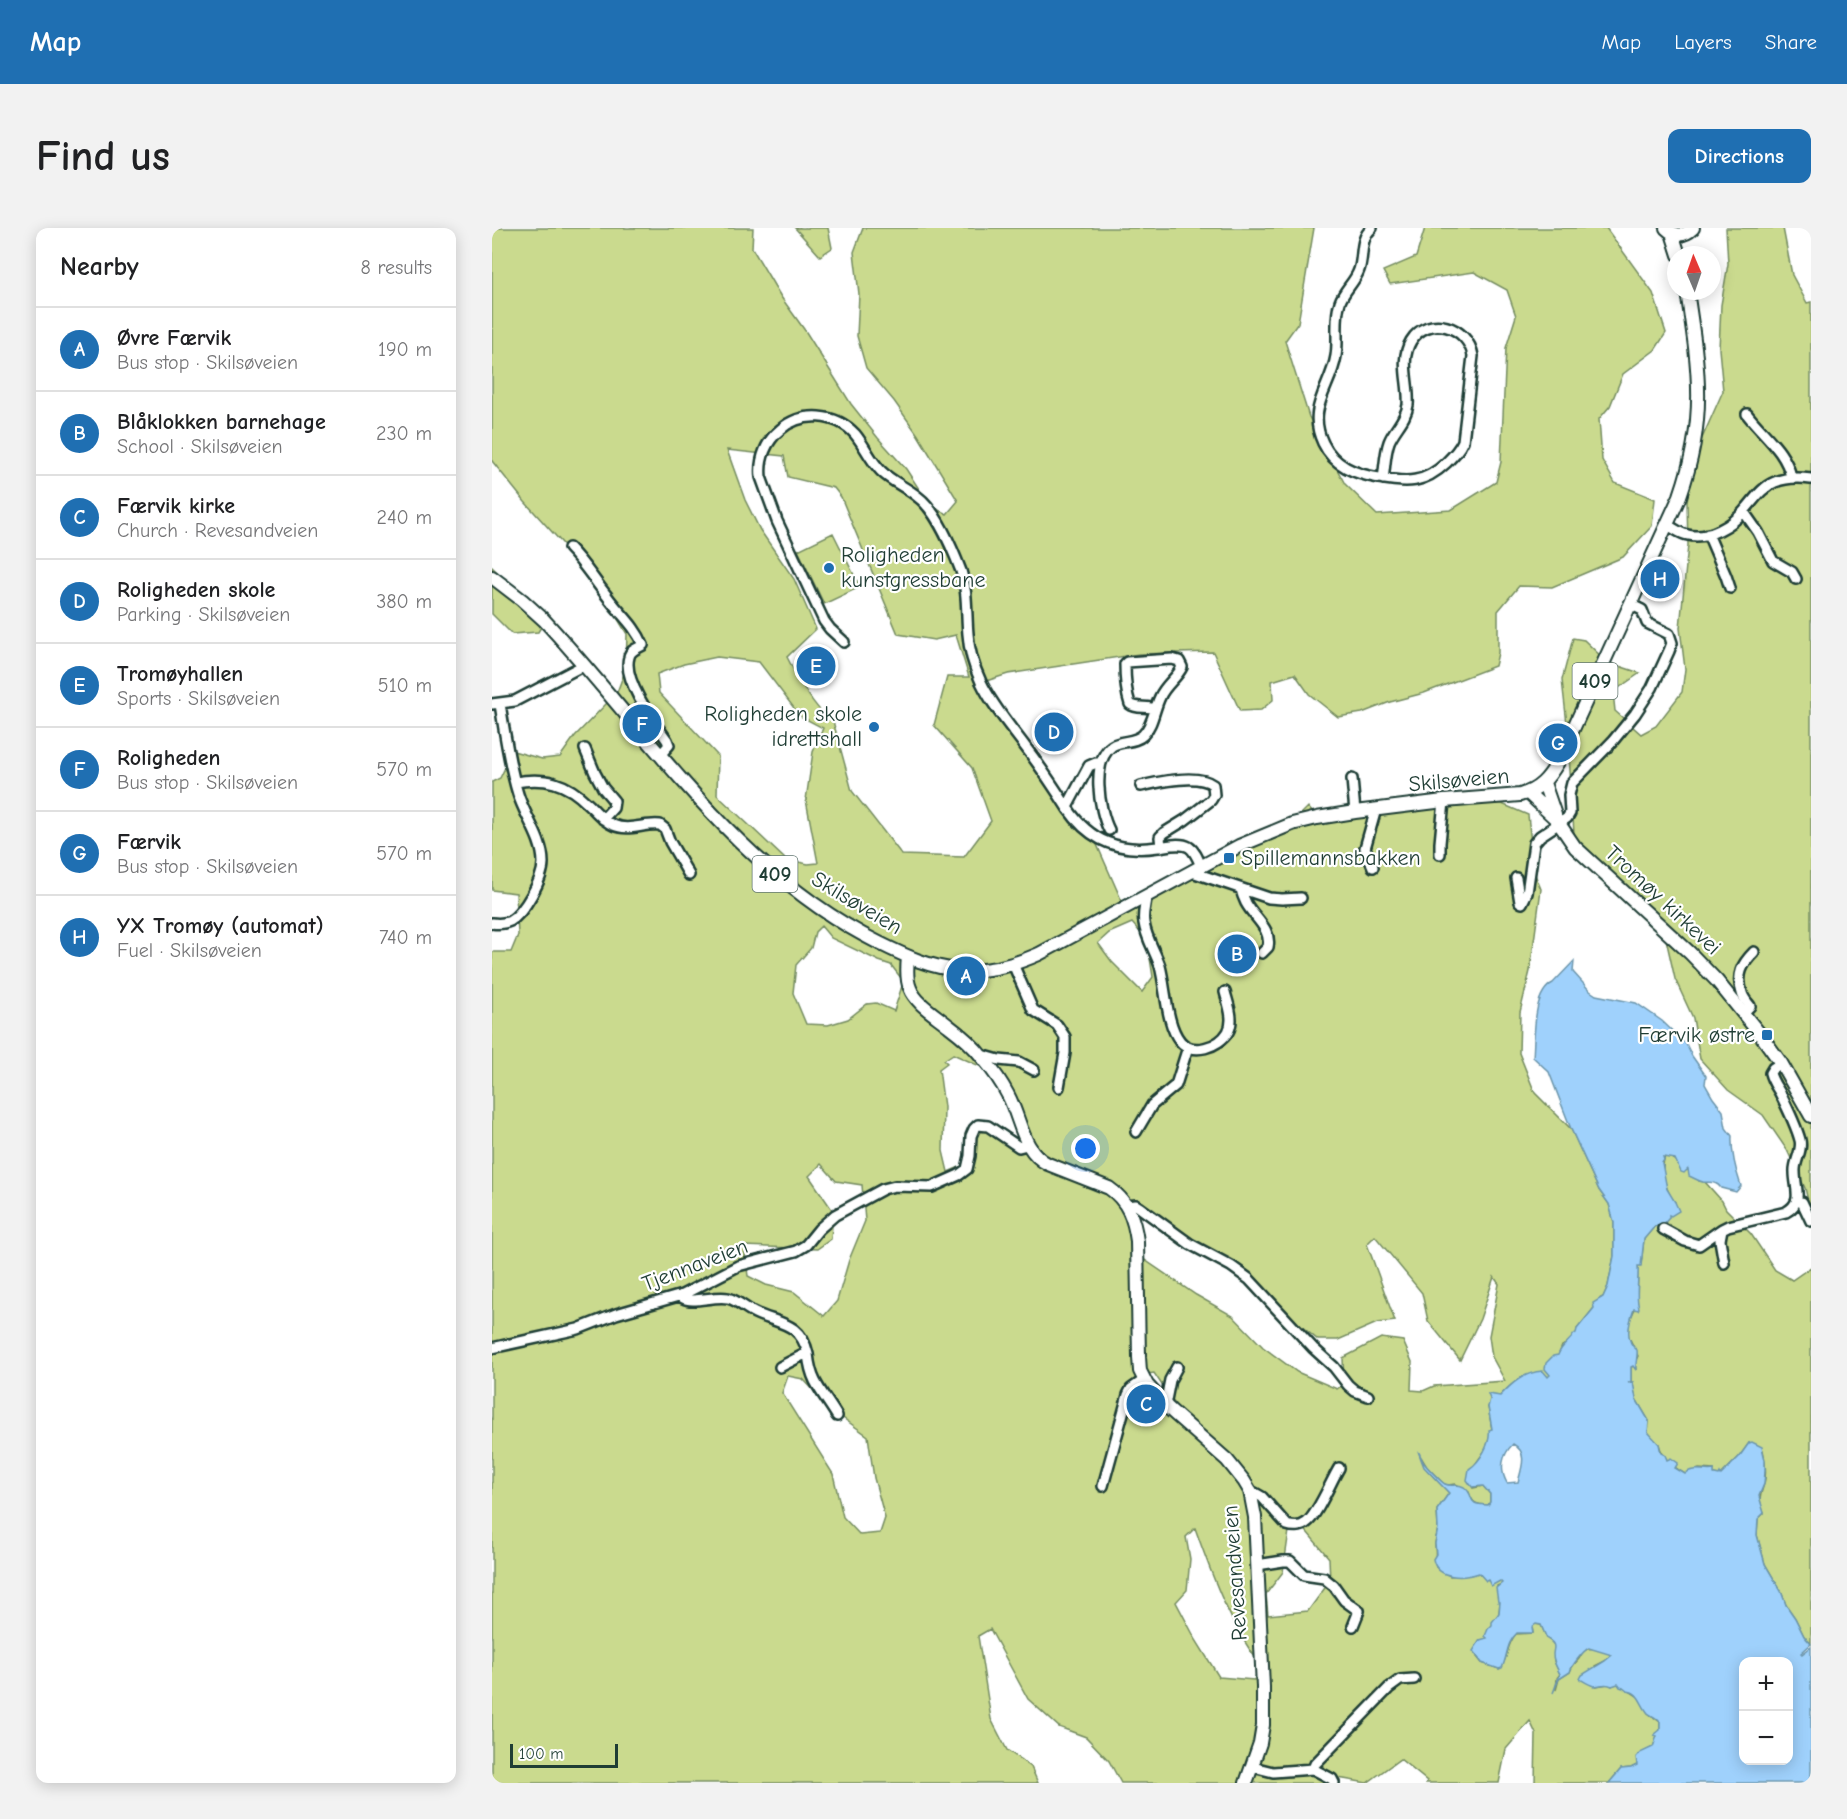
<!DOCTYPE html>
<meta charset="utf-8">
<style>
body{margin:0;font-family:"Comic Neue",sans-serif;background:#f2f2f2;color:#202124}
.controls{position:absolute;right:18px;bottom:18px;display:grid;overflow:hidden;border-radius:12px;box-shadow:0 3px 15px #0003}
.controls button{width:54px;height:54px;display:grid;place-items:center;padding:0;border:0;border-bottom:2px solid #e0e0e0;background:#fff;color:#202124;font:30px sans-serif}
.compass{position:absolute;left:1175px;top:18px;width:54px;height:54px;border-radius:50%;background:#fff;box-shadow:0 3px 15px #0003;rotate:358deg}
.scale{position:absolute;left:18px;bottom:15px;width:108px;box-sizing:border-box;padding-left:6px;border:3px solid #1f3d34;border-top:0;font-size:16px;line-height:21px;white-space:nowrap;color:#1f3d34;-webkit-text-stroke:4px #fff;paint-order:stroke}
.you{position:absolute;left:594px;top:921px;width:21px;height:21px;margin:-15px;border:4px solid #fff;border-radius:50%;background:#1a73e8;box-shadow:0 0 0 9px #1a73e833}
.badge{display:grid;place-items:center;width:39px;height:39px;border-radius:50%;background:#1f6fb2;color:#fff;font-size:20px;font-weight:700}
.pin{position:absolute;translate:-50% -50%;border:3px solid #fff;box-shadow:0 2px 6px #0006}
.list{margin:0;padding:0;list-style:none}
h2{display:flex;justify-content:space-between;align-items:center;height:78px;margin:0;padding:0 24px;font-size:26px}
h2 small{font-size:20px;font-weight:400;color:#757577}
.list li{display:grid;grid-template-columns:39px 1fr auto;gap:18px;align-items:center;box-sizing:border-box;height:84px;padding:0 24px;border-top:2px solid #e0e0e0}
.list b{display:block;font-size:22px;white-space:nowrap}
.list p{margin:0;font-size:20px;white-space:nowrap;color:#757577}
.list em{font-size:20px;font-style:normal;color:#757577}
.map{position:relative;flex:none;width:1319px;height:1555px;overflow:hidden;border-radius:12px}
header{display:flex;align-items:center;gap:36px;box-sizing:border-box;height:84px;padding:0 30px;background:#1f6fb2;color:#fff}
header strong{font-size:28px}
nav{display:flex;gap:33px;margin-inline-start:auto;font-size:21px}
.intro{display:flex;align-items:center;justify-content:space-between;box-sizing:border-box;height:144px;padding:0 36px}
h1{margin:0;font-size:42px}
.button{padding:15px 27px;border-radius:12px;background:#1f6fb2;color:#fff;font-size:21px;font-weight:700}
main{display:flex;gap:36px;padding:0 36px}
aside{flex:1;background:#fff;border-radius:12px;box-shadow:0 3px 15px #0003}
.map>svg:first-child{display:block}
</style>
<header>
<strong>Map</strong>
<nav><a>Map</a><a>Layers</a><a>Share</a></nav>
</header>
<div class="intro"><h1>Find us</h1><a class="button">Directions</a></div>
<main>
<aside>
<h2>Nearby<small>8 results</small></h2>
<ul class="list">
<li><span class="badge">A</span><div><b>Øvre Færvik</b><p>Bus stop · Skilsøveien</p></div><em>190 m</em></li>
<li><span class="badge">B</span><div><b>Blåklokken barnehage</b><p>School · Skilsøveien</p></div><em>230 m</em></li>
<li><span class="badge">C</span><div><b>Færvik kirke</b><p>Church · Revesandveien</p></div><em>240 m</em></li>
<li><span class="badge">D</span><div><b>Roligheden skole</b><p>Parking · Skilsøveien</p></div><em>380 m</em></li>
<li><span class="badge">E</span><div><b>Tromøyhallen</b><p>Sports · Skilsøveien</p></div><em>510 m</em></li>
<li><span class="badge">F</span><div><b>Roligheden</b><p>Bus stop · Skilsøveien</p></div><em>570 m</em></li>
<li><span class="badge">G</span><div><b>Færvik</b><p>Bus stop · Skilsøveien</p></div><em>570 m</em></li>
<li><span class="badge">H</span><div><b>YX Tromøy (automat)</b><p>Fuel · Skilsøveien</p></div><em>740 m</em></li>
</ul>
</aside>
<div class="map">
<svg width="1319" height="1555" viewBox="0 0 1319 1555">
<rect width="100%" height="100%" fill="#fff"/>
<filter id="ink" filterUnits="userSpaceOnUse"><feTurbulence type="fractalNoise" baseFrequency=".0167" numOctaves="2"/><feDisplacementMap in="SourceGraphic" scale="12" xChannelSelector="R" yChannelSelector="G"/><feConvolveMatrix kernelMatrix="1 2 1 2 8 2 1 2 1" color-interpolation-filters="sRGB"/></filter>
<g filter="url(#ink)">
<!-- green -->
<path fill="#cada8e" stroke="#748c61" stroke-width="1.5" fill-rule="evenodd" d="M0 0H261L260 20 289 69 314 104 359 176 386 210 414 241 438 278 455 286 466 273 426 207 402 173 374 140 365 108 367 66 362 24 371 0H822L806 95 793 113 817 189 853 256 885 287 959 282 1004 254 1009 234 1014 120 1024 88 1015 62 982 44 898 56 891 43 924 29 933 0H1114L1161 65 1174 105 1163 122 1131 146 1118 178 1107 191 1110 232 1123 255 1163 271 1160 298 1131 329 1060 359 1027 358 1006 383V425L1003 438 932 465 898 474 870 485 846 489 817 466 803 446 780 453 781 472 769 482 748 483 721 424 647 426 516 446 488 455 602 610 632 678 800 595 816 579 821 585 841 588 968 574 1010 576 1036 587 1042 644 1049 661 1038 743 1028 784 1027 825 1043 865 1079 901 1107 962 1117 976 1122 994V1028L1116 1058 1111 1069 1107 1071 1102 1080 1085 1101C1085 1110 1077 1114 1070 1118L1059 1147 1056 1149 1047 1144C1030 1147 1019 1156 1008 1168L998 1167 999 1173 996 1179 1000 1201 994 1221 982 1238 981 1260 991 1258 998 1266V1274L996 1277C985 1277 980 1276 977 1264L964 1256 955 1257 952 1256 935 1239 929 1229C932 1243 948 1254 957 1265L945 1282 946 1300 943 1315 944 1339 958 1348 987 1345 994 1352 1009 1353 1010 1356 1005 1358 1008 1374 1007 1385 985 1429 990 1435 1007 1441C1017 1432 1013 1418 1024 1406L1041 1405 1040 1399 1042 1396 1049 1397 1054 1408 1063 1418 1062 1433 1068 1446 1065 1450 1064 1462 1067 1451 1078 1444C1080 1437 1082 1437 1086 1432 1089 1429 1089 1425 1092 1423 1098 1417 1114 1423 1120 1427L1113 1433 1103 1438 1104 1458 1116 1456 1120 1458 1125 1455 1147 1469 1156 1485 1168 1494V1502L1161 1519 1152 1524 1145 1537 1139 1540 1129 1541 1117 1555H1043L1044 1506 1038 1493 1014 1521 1007 1555H934L935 1553 908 1531 875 1555 840 1549 841 1555H629L617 1533 594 1509 567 1499 536 1471 498 1401 486 1408 499 1491 515 1522 539 1539 546 1555H0V724H19L26 707 24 665 0 662V554L8 550 21 523 50 531 68 529 83 508 115 475H121L134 440 135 406 113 370 89 336 33 274 0 233ZM235 222 292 228 296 249 342 260 349 269 406 406 442 412 464 407 477 449H455L442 497 480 540 499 593 472 629 410 627 360 563 341 493C323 484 304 447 295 429L324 401 302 351 268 302 253 272ZM225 429 267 434 308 488 331 500 321 524 314 572 326 635 316 636 293 631 225 567 226 528 167 465 165 446 192 436ZM640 695 655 712 661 749 650 764 620 734 606 715 617 705ZM329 698 339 710 387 733 399 737 409 750 410 758 402 783 384 775 375 776 356 791 336 797 314 796 301 765 304 737 319 720 323 704ZM461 826 490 839 516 872 529 914 493 896 481 897 470 938 456 944 451 923 452 879 447 841 455 835 452 832ZM329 936 344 953 370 957 373 993 357 1032 345 1073 332 1088 302 1064 274 1057 256 1048 252 1018 325 1021 339 1011 341 983 317 948ZM641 976 760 1057 826 1112H846L885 1095 903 1093 875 1016 883 1008 930 1065 936 1093 968 1132 988 1091 1002 1049 1007 1056 997 1108 1000 1129 1013 1153 942 1158 931 1163 919 1162 920 1134 911 1113 889 1110 851 1130 852 1156 845 1161 805 1144 771 1119 741 1088 704 1067 650 1030ZM646 1130 651 1136 655 1146 662 1145 703 1206 658 1165ZM296 1148 311 1151 341 1183 376 1208 382 1250 393 1290 388 1305 368 1307 351 1289 341 1246 290 1165ZM810 1298 837 1330 838 1353 816 1383 776 1387 774 1366 791 1344 797 1303ZM703 1300C720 1347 737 1396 768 1436L762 1452 727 1449 704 1412 684 1374 695 1362 698 1331 694 1309Z
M303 0H336L340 20 328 28Z
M1234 0H1291L1300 47 1315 75 1319 74V986L1313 960 1295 922 1271 887 1236 862 1208 831 1201 790 1183 751 1174 711 1083 621 1075 496 1070 452 1081 410 1092 412 1115 434 1148 445 1121 464 1123 483 1149 506 1164 498 1190 464 1193 441 1188 400 1196 317 1195 274 1200 233 1231 163 1227 121 1229 77 1236 36Z
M341 305 368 359 332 376 306 322Z
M0 339 23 361 52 394 46 404 20 406 0 386Z
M1173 928C1180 931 1186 930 1187 939L1196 941 1207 953 1213 954 1230 973 1234 981 1259 1006 1283 1042 1300 1052 1319 1039V1416L1312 1408 1303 1390 1294 1377 1289 1363 1273 1336 1265 1307 1266 1291 1272 1285C1266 1271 1268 1269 1272 1256 1275 1246 1273 1232 1271 1222L1257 1215 1247 1229 1229 1247 1221 1246 1222 1242 1207 1241 1193 1246C1181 1239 1170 1230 1167 1216L1161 1211 1156 1204 1157 1193 1144 1171 1140 1154 1136 1156 1135 1155 1139 1153V1139L1142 1138 1144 1142 1143 1134 1146 1128 1136 1107 1137 1094 1145 1076 1146 1038 1149 1037 1152 1011 1163 998 1172 994 1183 974C1173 962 1168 942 1173 928Z"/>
<!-- water -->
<path fill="#9fd1fc" stroke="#6c96ac" stroke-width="1.5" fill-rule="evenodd" d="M1082 733 1081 744 1098 763 1104 767 1144 775 1170 793 1194 816 1200 828 1214 848 1213 856 1221 870 1231 883 1234 900 1240 908C1239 924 1244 943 1249 958L1244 964 1229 960C1224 953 1219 955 1211 954 1206 953 1202 950 1197 948L1196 941 1192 945 1189 944 1183 931 1171 929 1172 932 1170 935 1175 961 1183 974 1187 983 1179 988 1177 987V990L1169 999 1163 998 1152 1011 1149 1038H1146C1147 1053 1143 1067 1147 1080L1146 1082 1142 1081C1137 1095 1132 1113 1145 1122 1146 1129 1143 1135 1144 1142L1141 1138 1139 1139V1153L1136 1155 1141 1154 1144 1171 1157 1193 1156 1204 1167 1216 1169 1225 1173 1227 1175 1232 1179 1230 1186 1235 1183 1240 1193 1246C1200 1238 1213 1244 1222 1242V1246L1227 1247 1228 1245 1229 1247 1247 1229 1257 1215 1260 1214 1270 1219 1273 1232V1243L1272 1256 1267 1268 1272 1285 1266 1291 1265 1307 1273 1336 1289 1363 1294 1377 1303 1390 1312 1408 1319 1416 1309 1425 1310 1426 1319 1419V1555H1117L1129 1541 1139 1540 1145 1537 1144 1529 1148 1525 1161 1519 1165 1508 1162 1507 1168 1502V1494C1165 1490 1158 1487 1156 1485 1148 1476 1148 1464 1135 1463L1131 1460 1128 1459 1126 1456 1120 1458C1113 1454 1109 1458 1102 1458 1097 1457 1093 1454 1088 1451L1090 1447 1113 1433 1120 1427 1097 1420C1092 1422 1079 1438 1078 1444L1067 1451 1061 1465 1068 1446C1066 1442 1063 1437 1062 1432 1058 1422 1068 1418 1055 1411L1049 1397 1044 1396 1040 1399 1041 1405H1025C1014 1415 1016 1427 1010 1440L1007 1441 990 1435 981 1423 988 1412 995 1410 993 1408 996 1401 1000 1397V1394L1007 1385 1008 1374H1006L1004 1360 1010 1355 1008 1353 999 1358 996 1352 994 1353 987 1345C972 1350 945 1352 941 1331L944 1326 943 1315 946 1300 945 1282 957 1265 932 1239 926 1223C929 1227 929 1231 932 1235 935 1239 949 1254 953 1256 959 1259 965 1255 972 1259 985 1269 972 1277 996 1277L998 1274V1266L991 1258 980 1259 975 1252 977 1241C988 1234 999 1215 997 1202L1000 1201 996 1179 998 1171 996 1166 1008 1168C1020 1155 1032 1144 1051 1143L1056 1149 1058 1147 1053 1141 1054 1135 1061 1128 1066 1127C1070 1116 1077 1115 1082 1106L1084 1105 1085 1101 1102 1080 1101 1075 1111 1069 1116 1058 1122 1028V994L1117 976 1107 962 1079 901 1057 844 1041 829C1043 809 1040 765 1061 755ZM1021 1216C1036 1224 1030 1239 1026 1254L1015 1255C1007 1241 1010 1227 1021 1216ZM1252 1434H1296V1532H1252Z"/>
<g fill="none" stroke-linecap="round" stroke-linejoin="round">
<defs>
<path id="minor" d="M880 0C867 11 872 28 867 42 863 54 852 62 848 74 842 91 847 110 844 128 839 160 814 179 831 215 842 238 863 246 887 250 915 255 932 256 954 235 961 228 967 222 971 213L981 128C976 98 936 85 919 113 907 133 918 156 916 177 914 192 902 201 897 214 893 225 893 239 891 251
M1255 186C1271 207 1294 223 1299 249
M1252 284 1266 304 1281 333 1300 344 1304 351
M1175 297C1182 300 1188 306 1196 307 1216 312 1241 297 1253 282 1262 272 1270 259 1283 254 1295 249 1306 249 1319 251
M1216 306 1234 348 1238 360
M77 320C92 335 102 352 115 368 127 385 143 397 151 417 146 420 138 422 137 429 130 452 162 494 175 512L177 517 169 526
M352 414 338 401 332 393 285 293 269 249C267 231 274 213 289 201 310 183 344 185 363 206 373 218 378 232 389 243 400 254 414 259 426 269 444 282 461 322 469 343 476 364 474 384 476 406 477 422 482 439 489 454 500 477 517 497 532 517 548 538 562 559 576 581 598 613 627 625 666 619 675 618 688 614 697 619 703 623 706 631 709 638
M0 476 23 473 92 437
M93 521 103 545 111 560 122 573 121 580 111 591
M860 551 863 584
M23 554C53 549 74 554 96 576 104 583 111 593 121 597 137 604 152 595 168 597L173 601 178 614 197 647
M649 558C666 554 707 545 721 557L722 567 719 572 693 592 672 605 668 609 669 619
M575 579 597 538 604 535H608
M617 602C607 582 599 533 620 518 629 512 643 515 651 507 661 497 662 481 668 469 673 457 685 450 690 439L687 433 680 431 635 434 633 436C633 448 634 464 638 476 644 481 655 478 663 481
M948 626V615L952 573
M881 639 873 620 884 581
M701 642 703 645 777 670 790 671 809 670
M1024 650 1028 674 1030 675 1035 665 1042 615 1048 608 1075 590 1078 585 1077 567 1080 555 1120 514 1143 486 1160 460 1177 423 1180 415 1177 406 1155 395 1150 382 1138 376
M749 661C750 666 752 671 754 675 762 690 780 701 776 719L770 725
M654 668C654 677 650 685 652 695 654 710 663 723 668 738 674 760 674 796 688 813 700 828 727 819 736 804 743 792 736 776 733 764
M0 695C6 696 12 696 18 693 32 685 51 651 51 635 51 611 33 589 26 566 17 537 13 506 8 476
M521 736 541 782 565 797 573 809V825L567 859
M1252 784 1258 778C1255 774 1251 770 1250 765 1244 747 1250 736 1262 724
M490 829 493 828 507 832 527 834 542 842
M644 904 660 877 684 857 696 819
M1306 973 1310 974 1319 993
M634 978 644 977 647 979 698 1016 739 1038 757 1051 821 1120 842 1139 856 1157 863 1163 876 1168
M1171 1001 1193 1013 1207 1017 1230 1001
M1232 1035 1228 1012 1230 1001 1236 998 1294 984C1312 974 1303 961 1303 944 1302 933 1311 923 1308 912 1304 897 1295 879 1288 865 1284 858 1280 853 1278 845L1281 840 1289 835
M190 1067 191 1070C201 1076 222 1067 236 1070 247 1073 255 1082 265 1086 289 1096 309 1095 316 1126 317 1135 319 1145 323 1153 329 1165 338 1176 345 1188
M0 1120 86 1101 124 1086 190 1067 246 1038 304 1023 314 1017 327 1001 343 987 391 961 403 958 440 959 467 947 475 941 478 928 479 908 482 901 486 897 496 898 527 919 535 917
M288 1139 315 1125
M673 1177 678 1152 685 1139
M611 1258 636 1167 639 1161 652 1152
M759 1266 763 1265 770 1269 795 1297C801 1299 809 1299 814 1295 825 1288 839 1253 847 1240
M765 1337 791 1333H798L812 1347 832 1350 842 1358 852 1372 867 1383 861 1398
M761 1539 781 1544 821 1541 823 1536 897 1460 908 1452 922 1451
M821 1541 840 1551 842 1555"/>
<path id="major" d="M1174 0C1182 8 1192 9 1201 0
M1180 5 1187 27
M0 349 30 372 52 392C157 505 245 645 387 715 413 728 439 740 468 742 496 745 522 737 547 726L747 618 800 596 825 590 863 584 952 573 1028 567C1047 562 1056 551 1066 534L1188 268C1215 191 1207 142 1195 63
M1052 555 1063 587
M1036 565 1064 591 1083 619 1198 725 1225 753 1271 810 1289 835 1319 888
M416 729C415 739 414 751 418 760 424 776 444 787 457 798 469 807 481 817 490 829 500 841 509 853 516 867 529 891 530 923 556 936L617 960C636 973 642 991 645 1013L647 1129 648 1143 655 1157 676 1180 735 1232 752 1253 758 1263 763 1289 771 1459V1497L768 1515 754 1555"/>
</defs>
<!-- minor casing -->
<use href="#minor" stroke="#1f3d34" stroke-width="14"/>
<!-- major casing -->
<use href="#major" stroke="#1f3d34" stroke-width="16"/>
<!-- minor -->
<use href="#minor" stroke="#fff" stroke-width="9"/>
<!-- major -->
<use href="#major" stroke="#fff" stroke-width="12"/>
</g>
</g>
<!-- markers -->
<g fill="#1f6fb2" stroke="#fff" stroke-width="2">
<circle cx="337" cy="340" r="6"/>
<circle cx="382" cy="499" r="6"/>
<rect x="731" y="624" width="12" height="12" rx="3"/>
<rect x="1269" y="801" width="12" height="12" rx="3"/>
</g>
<g text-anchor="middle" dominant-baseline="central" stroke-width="4.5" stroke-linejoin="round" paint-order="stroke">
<!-- shield labels -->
<g fill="#fff" stroke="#627771" stroke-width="1.5">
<rect x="1080.5" y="435" width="45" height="36" rx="4.5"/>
<rect x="260.5" y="628" width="45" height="36" rx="4.5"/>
</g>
<g font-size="21" font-weight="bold" fill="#1f3d34">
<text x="1103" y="453">409</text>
<text x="283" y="646">409</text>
</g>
<!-- poi labels -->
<g font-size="22" fill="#1f3d34" stroke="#fff" text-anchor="start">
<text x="349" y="327">Roligheden<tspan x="349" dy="25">kunstgressbane</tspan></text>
<text x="370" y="486" text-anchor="end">Roligheden skole<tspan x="370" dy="25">idrettshall</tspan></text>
<text x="749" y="630">Spillemannsbakken</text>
<text x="1263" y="807" text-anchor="end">Færvik østre</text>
</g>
<!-- street labels -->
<g font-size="22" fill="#1f3d34" stroke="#fff">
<text transform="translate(967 552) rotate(-5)">Skilsøveien</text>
<text transform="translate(1171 672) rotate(43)">Tromøy kirkevei</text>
<text transform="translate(365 675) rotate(31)">Skilsøveien</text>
<text transform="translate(203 1037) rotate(-21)">Tjennaveien</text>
<text transform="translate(743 1345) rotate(-94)">Revesandveien</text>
</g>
</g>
</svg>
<div class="controls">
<button>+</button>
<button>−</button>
</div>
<svg class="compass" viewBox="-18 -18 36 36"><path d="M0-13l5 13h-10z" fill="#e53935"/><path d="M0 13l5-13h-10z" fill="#757577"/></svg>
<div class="scale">100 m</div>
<div class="you"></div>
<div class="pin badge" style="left:474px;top:748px">A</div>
<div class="pin badge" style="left:745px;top:726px">B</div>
<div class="pin badge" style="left:654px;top:1176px">C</div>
<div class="pin badge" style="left:562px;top:504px">D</div>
<div class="pin badge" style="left:324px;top:438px">E</div>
<div class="pin badge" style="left:150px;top:496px">F</div>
<div class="pin badge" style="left:1066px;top:515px">G</div>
<div class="pin badge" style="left:1168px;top:351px">H</div>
</div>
</main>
